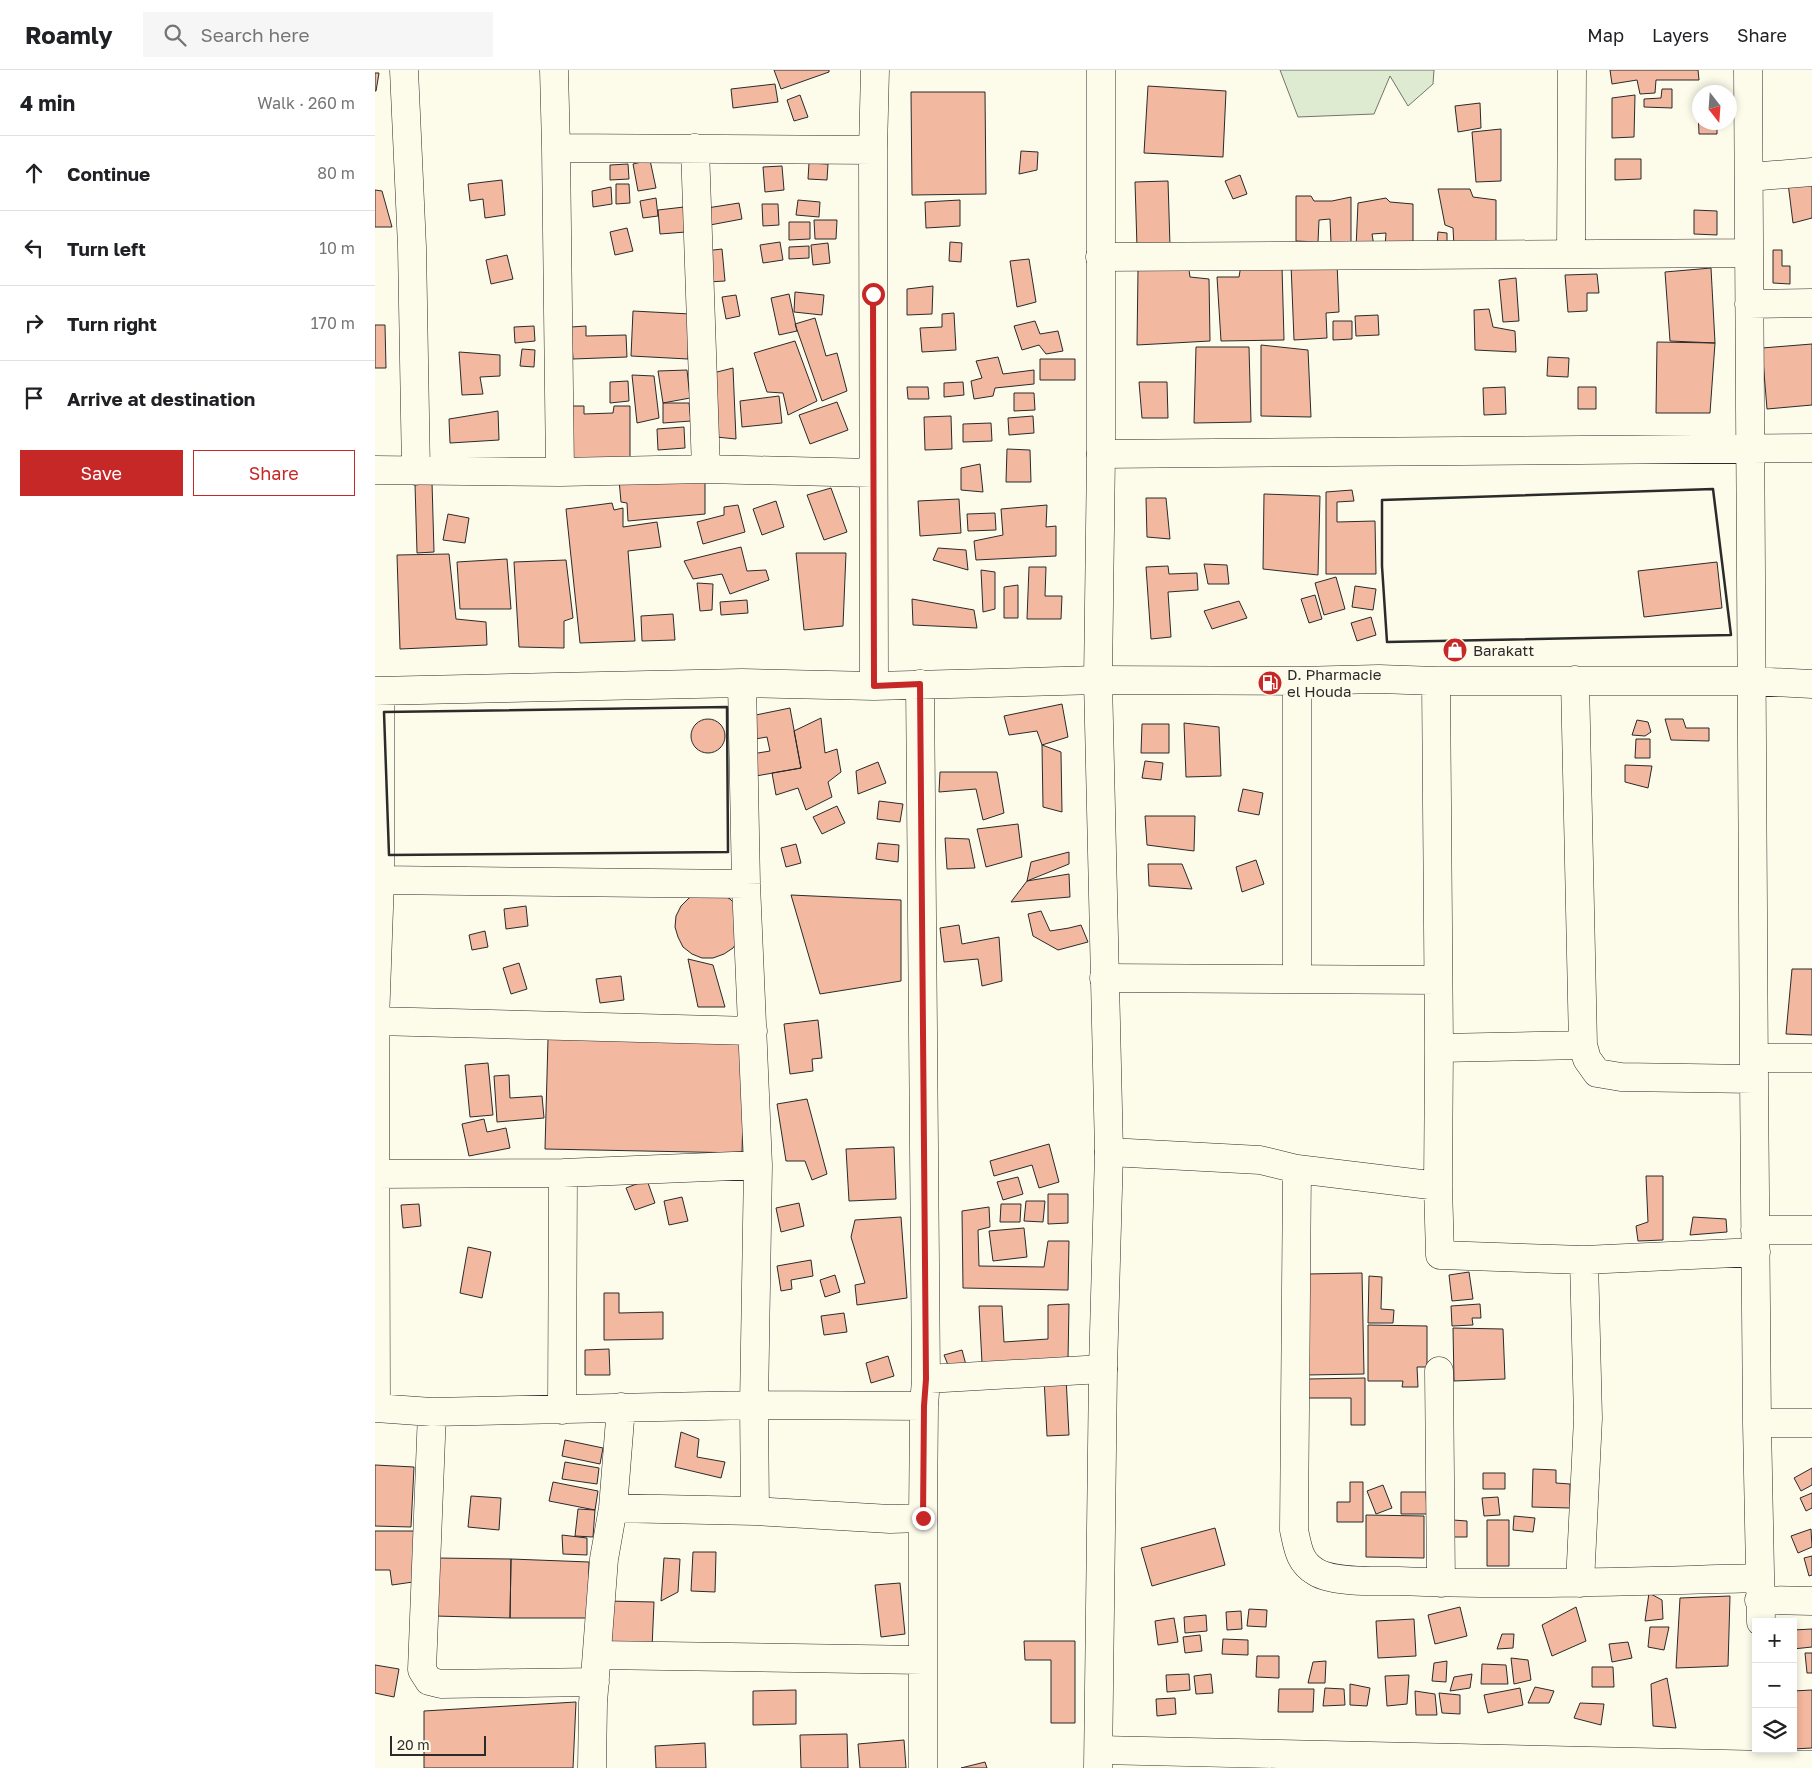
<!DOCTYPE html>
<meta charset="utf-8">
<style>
body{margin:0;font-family:"Golos Text",sans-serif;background:#f6f6f6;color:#202124}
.controls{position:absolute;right:15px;bottom:15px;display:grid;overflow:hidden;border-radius:0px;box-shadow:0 2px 8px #0003}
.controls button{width:45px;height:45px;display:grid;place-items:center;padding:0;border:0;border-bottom:1px solid #e0e0e0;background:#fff;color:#202124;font:25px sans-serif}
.compass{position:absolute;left:1317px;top:15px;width:45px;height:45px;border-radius:50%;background:#fff;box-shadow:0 2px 8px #0003;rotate:163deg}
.scale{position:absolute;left:15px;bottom:12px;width:96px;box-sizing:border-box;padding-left:5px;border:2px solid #2b2b2b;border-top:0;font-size:14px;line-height:18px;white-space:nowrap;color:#2b2b2b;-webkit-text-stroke:4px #fdfbea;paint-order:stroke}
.stop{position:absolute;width:15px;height:15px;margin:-11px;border:4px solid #c62828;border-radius:50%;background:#fff}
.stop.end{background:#c62828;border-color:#fff;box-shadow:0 1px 5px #0008}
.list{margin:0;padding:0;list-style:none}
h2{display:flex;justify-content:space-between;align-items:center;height:65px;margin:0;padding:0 20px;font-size:21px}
h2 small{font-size:16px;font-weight:400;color:#757577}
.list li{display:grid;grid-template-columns:32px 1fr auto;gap:15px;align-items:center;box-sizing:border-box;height:75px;padding:0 20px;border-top:1px solid #e0e0e0}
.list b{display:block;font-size:19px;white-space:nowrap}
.list em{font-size:16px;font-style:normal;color:#757577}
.actions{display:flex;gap:10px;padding:15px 20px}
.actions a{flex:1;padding:11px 0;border:1px solid #c62828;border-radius:0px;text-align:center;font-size:18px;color:#c62828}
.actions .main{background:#c62828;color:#fff}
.icon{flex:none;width:28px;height:28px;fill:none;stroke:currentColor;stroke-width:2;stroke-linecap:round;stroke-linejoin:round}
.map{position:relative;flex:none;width:1437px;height:1698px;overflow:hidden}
header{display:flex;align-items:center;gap:30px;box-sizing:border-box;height:70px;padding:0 25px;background:#fff;border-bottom:1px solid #e0e0e0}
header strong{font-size:24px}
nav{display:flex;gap:28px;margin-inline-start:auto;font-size:18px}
.search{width:350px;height:45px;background:#f6f6f6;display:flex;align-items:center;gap:12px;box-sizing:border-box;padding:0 18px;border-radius:0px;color:#757577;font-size:19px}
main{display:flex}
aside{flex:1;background:#fff}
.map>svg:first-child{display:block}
</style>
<header>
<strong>Roamly</strong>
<div class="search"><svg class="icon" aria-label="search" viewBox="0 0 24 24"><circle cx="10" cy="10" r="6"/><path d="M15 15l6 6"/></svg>Search here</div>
<nav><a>Map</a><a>Layers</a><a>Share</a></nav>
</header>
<main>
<aside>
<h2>4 min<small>Walk · 260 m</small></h2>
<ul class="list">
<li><svg class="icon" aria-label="ahead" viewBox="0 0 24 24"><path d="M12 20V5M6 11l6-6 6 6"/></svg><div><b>Continue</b></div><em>80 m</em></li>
<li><svg class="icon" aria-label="left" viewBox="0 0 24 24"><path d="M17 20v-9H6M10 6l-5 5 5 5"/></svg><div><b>Turn left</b></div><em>10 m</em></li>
<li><svg class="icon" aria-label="right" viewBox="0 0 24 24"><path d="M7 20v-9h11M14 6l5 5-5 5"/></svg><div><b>Turn right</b></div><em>170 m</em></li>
<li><svg class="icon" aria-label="arrive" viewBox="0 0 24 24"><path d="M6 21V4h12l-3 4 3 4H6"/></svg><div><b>Arrive at destination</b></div></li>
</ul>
<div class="actions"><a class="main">Save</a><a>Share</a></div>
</aside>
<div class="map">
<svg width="1437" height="1698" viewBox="0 0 1437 1698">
<rect width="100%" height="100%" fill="#fdfbea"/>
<!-- green -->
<path fill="#deebd1" stroke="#74746e" d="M905 0H1059L1058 14 1033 36 1015 6 999 44 923 47Z"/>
<!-- building -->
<path fill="#f2b8a0" stroke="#2b2b2b" d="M399 0H454V2L406 19Z
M1235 0H1323L1324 10H1281L1280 23 1265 24 1262 10 1237 14Z
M0 3H4L1 21H0Z
M400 14 403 32 358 38 356 19Z
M773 16 851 21 848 87 769 83Z
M1287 19H1297V38L1269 37V29L1286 28Z
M536 22H610L611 124 537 125Z
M425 25 433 47 419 51 412 30Z
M1260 25 1259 67 1237 68V28Z
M1105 33 1106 58 1083 62 1080 36Z
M1323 40 1324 52H1342V64H1324Z
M1126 59V111L1101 112 1097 62Z
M646 81 663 82 662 100 644 104Z
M1240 89H1266V109L1240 110Z
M275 90 281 118 263 121 258 94Z
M434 93 453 94 452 110 433 109Z
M253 94 254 109 235 110V95Z
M407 96 409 120 390 122 388 97Z
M865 105 872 124 858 129 850 111Z
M1437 109V148L1418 153 1413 113Z
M127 110 130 145 110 148 108 129 95 131 93 114Z
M793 111 795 176 762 177 760 112Z
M241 114H254L255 133 241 134Z
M236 117 237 134 218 137 217 121Z
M1063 119H1095L1098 127 1121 130V172L1079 176 1078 158 1070 155Z
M0 120 7 121 17 157H0Z
M921 126H936L939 131H957L976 127V173H956L955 149 944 150 943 172 921 171Z
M281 128 283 146 268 148 265 131Z
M1011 128 1015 132 1038 134V175L1010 177 1011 163 997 164 999 176 981 178 983 133Z
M423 130 445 132 444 147 421 145Z
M585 130V156L551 158 550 132Z
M364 133 367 149 335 155 332 138Z
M387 134H403L404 155 388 156Z
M309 137 311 162 285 164 283 140Z
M1319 140 1342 141V165L1319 164Z
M439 150H462L461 169H440Z
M414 152H435V169L414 170Z
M252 158 258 181 240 185 235 162Z
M1063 162 1072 163V177H1062Z
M405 172 408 190 388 193 385 175Z
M575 172 587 173 586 192 574 191Z
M453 173 455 193 438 195 436 175Z
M434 176V188L414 189V177Z
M347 179 350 211 333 212 330 181Z
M1398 180H1407V196H1415V214L1398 213Z
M132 185 138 209 116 214 111 190Z
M654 189 661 232 642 237 635 191Z
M962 192 964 242 951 243 952 268 919 270 916 194Z
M866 195 907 197 909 270 846 271 842 207H864Z
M1336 198 1340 273 1295 271 1290 202Z
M763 200H814L815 207 834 209 835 271 762 275Z
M1222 204 1224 223H1212V241L1193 242 1190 205Z
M1141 208 1144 251 1128 252 1124 210Z
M558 216 557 244 532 245V219Z
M420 222 449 225 447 245 419 242Z
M414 224 422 261 404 265 396 228Z
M361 225 365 246 351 249 347 227Z
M1114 239 1118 257 1140 261 1141 282 1100 280 1099 240Z
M258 241 315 244 313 289 256 286Z
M579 243 581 280 547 282 545 258 567 257V244Z
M1003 245 1004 265 981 266 980 246Z
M440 248 451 286 462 283 472 321 447 331 420 254Z
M660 251 665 264 683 261 688 281 671 284 664 275 647 280 639 256Z
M958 251H977V269L958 270Z
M0 255H10L11 298H0Z
M159 256 160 271 140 273 139 257Z
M211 256V266L251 265 252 287 198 289 196 257Z
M420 271 442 331 413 345 408 323 392 322 379 283Z
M1282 272 1340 273 1335 343H1281Z
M1437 274V335L1392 339 1387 278Z
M886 275 933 280 936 347 886 346Z
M821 277H874L876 352 819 353Z
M147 279 160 280 159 297 145 296Z
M84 282 125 285V306L105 307 108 324 87 325Z
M623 287 628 304 659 300V314L620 318 618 326 599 329 596 311 607 308 601 291Z
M1173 287 1194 288 1193 307 1172 306Z
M665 289H700V310H665Z
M358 298 361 369 341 367 334 304Z
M312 300 315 328 288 333 283 301Z
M257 305 279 306 284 348 262 353Z
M253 311 254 331 235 333V312Z
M588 312 589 325 569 327V313Z
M764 312H792L793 348H767Z
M532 317H553L554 329H533Z
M1130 317 1131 344 1109 345 1108 318Z
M1203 317H1221V339H1203Z
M639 323H659L660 340 639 341Z
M404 326 407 353 367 357 365 331Z
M462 332 473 360 435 374 424 345Z
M288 333H314L316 351 288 353Z
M192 336H209V344L238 343 239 336H255V388H192Z
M123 341 124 370 75 373 74 349Z
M576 346 577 379 550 380 549 347Z
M658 346 659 363 634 365 633 348Z
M616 353 617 371 588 372V354Z
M309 357 310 378 283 380 282 359Z
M632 379 655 380 656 412H631Z
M605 394 608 422 586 420V398Z
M330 409V444L253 451 252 433 246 432 244 410Z
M57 412 59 482 42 483 40 414Z
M456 418 472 462 449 470 432 425Z
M977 420 979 431 962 432V452L1000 451 1001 504H951V422Z
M889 424 945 426 943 505 888 499Z
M771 428H791L795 469 772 467Z
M584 429 586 463 545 466 543 431Z
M401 431 409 457 387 465 378 439Z
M237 433 239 440 248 438V457L282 452 286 477 253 481 260 571 205 573 191 439Z
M363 435 370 462 328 474 322 452 349 445V437Z
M672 435 671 457 681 456V486L601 490 599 471 628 465 626 439Z
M620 443 621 460 593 461 592 444Z
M73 444 94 448 90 473 68 470Z
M366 477 372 501 391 500 394 510 355 524 347 504 318 509 309 491Z
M563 478 591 480 593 500 558 490Z
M421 483H471L468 556 429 560Z
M74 484 81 549 111 552 112 575 25 579 22 485Z
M132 489 136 539H85L82 492Z
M191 490 198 548 189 551V578L144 577 139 492Z
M1342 492 1347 538 1269 547 1263 501Z
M829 494 852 495 854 514H833Z
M793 496 794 504 822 503 823 520 793 522 796 567 776 569 771 497Z
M654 497H671L670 526H687L686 549H652Z
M606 500 620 502V539L608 542Z
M961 507 970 539 949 545 940 513Z
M322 513 338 514 337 540 325 541Z
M643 515V548H629V517Z
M980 516 1001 519 998 540 977 537Z
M940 525 947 549 934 553 926 529Z
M537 529 599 540 602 558 538 555Z
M372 530 373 543 346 545 345 532Z
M864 531 872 548 837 559 829 541Z
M298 544 300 570 267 571 266 546Z
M996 547 1001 565 982 571 976 553Z
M687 634 693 667 667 675 662 661 634 665 629 646Z
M415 638 426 698 381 706 377 684 395 681 392 667 380 669 376 646Z
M446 648 450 683 462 679 466 702 453 712 457 727 431 740 423 718 401 725 397 703 426 698 419 661Z
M1290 649H1308L1311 658H1334V671L1296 670Z
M316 666a17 17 0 1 1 34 0a17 17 0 1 1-34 0Z
M1262 650 1273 652 1276 662 1270 666 1257 665Z
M809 653 844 657 846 706 811 707Z
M767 654H794V683H766Z
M1261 669H1275V688H1260Z
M667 675 686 682 687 742 668 737Z
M770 691 788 693 786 710 767 708Z
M503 692 511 713 483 724 481 701Z
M1250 695 1277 696 1273 718 1250 712Z
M565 702H622L629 743 608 750 601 719 564 722Z
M868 719 888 723 884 745 863 741Z
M504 731 528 734 525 752 502 749Z
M462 736 470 753 447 764 438 747Z
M770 746H820L819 781 772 775Z
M643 754 647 787 611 797 602 759Z
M570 768 594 769 600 798 572 799Z
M503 773 524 775 523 792 501 789Z
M421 774 426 793 411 797 406 778Z
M694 782V794L652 811 656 792Z
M881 790 889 814 867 822 861 797Z
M773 794H807L817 819 774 816Z
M694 804 695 827 636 832 652 811Z
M323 823H345L355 829 363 837 364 869 358 878 349 884 338 888H327L317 884 308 877 303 867 300 857 301 846 306 836 314 828Z
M416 825 526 830V911L445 924Z
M151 836 153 856 131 859 129 839Z
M666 841 675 861 694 858 706 855 713 872 683 880 658 866 653 844Z
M584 855 587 874 624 867 627 911 607 916 603 889 569 892 565 858Z
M110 861 113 877 97 880 94 865Z
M313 889 338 895 350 937H323Z
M144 893 152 919 136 924 128 898Z
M1417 899H1437V965L1411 964Z
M246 906 249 930 225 933 221 909Z
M443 950 447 988 437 989 438 1001 415 1004 409 954Z
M173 969 370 973 367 1083 170 1079Z
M113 993 118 1045 95 1047 90 995Z
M134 1005 135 1028 167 1026 169 1048 122 1052 119 1006Z
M432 1029 452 1104 437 1110 430 1091H411L402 1034Z
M109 1049 112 1062 131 1058 135 1078 94 1086 87 1054Z
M674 1074 684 1112 664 1118 657 1095 619 1106 615 1091Z
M519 1077 521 1129 474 1131 471 1079Z
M1271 1106H1288V1170L1263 1171 1261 1156 1273 1152Z
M643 1107 648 1124 628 1130 622 1112Z
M272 1110 280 1133 260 1140 251 1118Z
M673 1124H693V1153L673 1154Z
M307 1127 313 1151 294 1155 289 1131Z
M651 1131H670L668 1152 649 1151Z
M424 1133 429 1156 406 1162 401 1138Z
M44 1134 46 1156 28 1158 26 1135Z
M626 1134H646L645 1152H625Z
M614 1137 615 1157 603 1160 604 1196 669 1197 673 1171H694L693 1220 588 1218 587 1141Z
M526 1147 532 1228 482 1235 480 1215 490 1213 476 1167 480 1150Z
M1318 1147 1351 1149 1352 1162 1315 1165Z
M649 1158 652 1187 618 1191 614 1161Z
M93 1177 116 1182 107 1228 85 1223Z
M436 1190 438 1206 416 1210 417 1219 406 1221 402 1196Z
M1094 1202 1098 1229 1077 1231 1074 1205Z
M987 1203 989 1304 931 1305 932 1204Z
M460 1205 465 1222 450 1227 445 1210Z
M994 1206 1007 1207 1006 1239 1019 1240 1018 1253H993Z
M229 1223H244V1243L288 1242V1269L229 1270Z
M694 1234 693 1290 607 1293 604 1236H627L629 1272 673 1269V1235Z
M1105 1234 1106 1248H1097L1098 1255 1077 1256 1076 1236Z
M469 1243 472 1262 449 1265 446 1246Z
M993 1255 1052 1256V1297H1042L1043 1317H1027L1028 1311H993Z
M1078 1258 1128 1259 1130 1309 1079 1311Z
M234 1279 235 1305H210V1280Z
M587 1280 591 1295 575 1300 569 1285Z
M513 1286 519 1306 496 1313 491 1293Z
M691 1307 694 1365 672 1366 669 1308Z
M990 1308V1355H976V1328H932V1309Z
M306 1362 324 1369 322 1387 350 1392 346 1408 300 1397Z
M190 1370 228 1378 225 1394 187 1386Z
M190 1392 224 1398 222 1414 187 1409Z
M0 1395 39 1397 36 1457 0 1456Z
M1437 1398V1415L1426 1421 1419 1408Z
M1158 1399 1181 1400V1413L1195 1414V1438L1157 1437Z
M1108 1403H1130V1419H1108Z
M178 1412 223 1421 220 1440 174 1431Z
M975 1412H988V1452H962V1432H975Z
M1008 1415 1017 1438 1001 1444 992 1421Z
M1026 1422H1051L1052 1444H1026Z
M1437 1423V1438L1431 1441 1425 1428Z
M96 1426 126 1428 124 1460 93 1457Z
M1123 1427 1125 1445 1109 1446 1107 1428Z
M203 1439 220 1440 218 1467 200 1466Z
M991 1445 1049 1446V1488L991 1487Z
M1139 1446 1160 1448 1158 1462 1138 1460Z
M1078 1450 1092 1451V1467H1077Z
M1112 1450H1134V1496H1112Z
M840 1458 850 1495 777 1516 766 1478Z
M1436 1459 1437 1477 1423 1483 1416 1466Z
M0 1461H45V1511L17 1515 15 1500H0Z
M187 1465 212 1468V1485L188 1484Z
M318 1482H341L340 1522 316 1521Z
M1437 1486V1505L1434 1506 1429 1488Z
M62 1488 136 1489 135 1548 60 1546Z
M289 1488 305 1489 303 1522 286 1531Z
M136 1489 214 1492 213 1548H135Z
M525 1513 530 1564 506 1567 500 1515Z
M1274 1523 1287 1530 1288 1549 1270 1551Z
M1355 1526 1353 1596 1301 1598 1305 1528Z
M231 1531 279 1532 277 1578 230 1577Z
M1085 1537 1092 1566 1060 1574 1053 1545Z
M1201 1537 1211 1571 1177 1586 1167 1555Z
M874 1539 892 1540 891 1557 872 1556Z
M866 1541 867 1559 852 1560 851 1542Z
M831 1545 832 1561 810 1563 809 1547Z
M799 1548 803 1572 783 1575 780 1551Z
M1039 1549 1041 1586 1003 1588 1001 1551Z
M1275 1557H1294L1289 1580 1273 1577Z
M1437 1559V1577L1418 1579V1560Z
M1127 1564H1139L1138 1578 1122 1579Z
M825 1565 827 1581 810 1583 808 1567Z
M848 1569 873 1570V1585L847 1584Z
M649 1571H700V1653H676V1590H650Z
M1253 1572 1257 1588 1237 1592 1234 1574Z
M1430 1583H1437V1603H1432Z
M882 1586H904V1608L881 1607Z
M1136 1588 1153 1590 1156 1610 1139 1614Z
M951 1591 950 1613H933L938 1592Z
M1072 1591 1071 1612 1057 1611 1059 1593Z
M1107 1594 1131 1595 1133 1614H1106Z
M0 1595 24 1599 19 1627 0 1623Z
M1217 1597H1238L1239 1617H1217Z
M814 1604 815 1620 792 1622 791 1605Z
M836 1604 838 1623 821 1624 819 1606Z
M1097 1604 1095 1618 1075 1621 1079 1607Z
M1034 1605 1032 1634 1012 1636 1010 1606Z
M1292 1608 1301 1658 1278 1656 1276 1614Z
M975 1614 995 1618 992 1636 975 1635Z
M1160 1617 1179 1621 1174 1633H1153Z
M950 1618 969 1619 970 1635 948 1636Z
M1145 1618 1148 1635 1113 1643 1109 1625Z
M904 1619H939L938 1642H903Z
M421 1620V1654L378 1655V1621Z
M1437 1620V1678L1418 1679V1621Z
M1040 1621 1060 1624 1062 1645H1041Z
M1064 1623 1085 1625V1644L1067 1643Z
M800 1628 801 1644 782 1646 781 1629Z
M201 1632 198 1698H49V1641Z
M1205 1633 1229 1634 1226 1655 1199 1648Z
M472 1664 473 1698H426L425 1665Z
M529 1670 531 1698H485L483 1674Z
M330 1673 331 1698H281L280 1676Z
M610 1692 612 1698H586Z"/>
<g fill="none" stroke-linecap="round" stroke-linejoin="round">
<defs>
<path id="street" d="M29 0 37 177 41 401
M179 0 181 78 185 402
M1373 0 1379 1009 1382 1353 1386 1552
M181 78 498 80
M320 78 331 399
M1374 107 1437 102
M1196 184 1197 0
M725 187 1374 183
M1374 234 1437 233
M726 384 1437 378
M0 400 185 402 331 399 498 403
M1200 610 1208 975 1212 989 1222 1003 1246 1007 1379 1009
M1061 611 1064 978 1063 1116 1065 1185 1209 1190
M367 613 371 814 383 1095 379 1335 380 1441
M499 616 498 80 500 0
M0 621 367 613 499 616 723 610 922 611 1004 609 1061 611H1376L1437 614
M5 810 371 814
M729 908 1063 910
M922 909V611
M0 951 378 961
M1064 978 1208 975
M1379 988H1437
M734 1082 885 1090 922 1099 919 1460C923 1478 924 1492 941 1502 959 1513 1002 1511 1024 1511 1144 1516 1264 1511 1385 1508
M922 1099 1063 1116
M1 1104 188 1103 383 1095
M1380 1160H1437
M1064 1301 1066 1513
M551 1309 728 1299
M246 1337 238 1438 380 1441 515 1449 548 1448 549 1336 551 1309 545 614
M0 1338 57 1342 379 1335 549 1336
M1 1338 0 951 5 810V621
M187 1340 188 1103
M57 1342 47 1600 54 1611 66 1614 220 1612
M1382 1353H1437
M548 1448V1698
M1205 1513 1213 1348 1209 1190 1381 1182
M1384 1530 1437 1531
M222 1585 548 1590
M724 1680 1394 1695H1437
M217 1698 218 1633 229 1489 238 1438"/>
<path id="secondary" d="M723 1698 728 1299 734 1082 723 610 726 384V0"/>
</defs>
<!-- street casing -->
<use href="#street" stroke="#2b2b2b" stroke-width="29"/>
<!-- secondary casing -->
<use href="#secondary" stroke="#2b2b2b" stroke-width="29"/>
<!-- street -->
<use href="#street" stroke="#fdfbea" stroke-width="28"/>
<!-- secondary -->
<use href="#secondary" stroke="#fdfbea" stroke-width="28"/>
<!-- wall -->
<path stroke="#2b2b2b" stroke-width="2.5" d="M1338 419 1356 565 1012 572 1007 496V430Z
M352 637 353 782 14 785 9 642Z"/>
</g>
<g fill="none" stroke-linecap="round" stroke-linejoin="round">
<!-- route -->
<path stroke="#c62828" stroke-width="6" d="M498 224 499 616 545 614 551 1309 549 1336 548 1448"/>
</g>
<!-- icons -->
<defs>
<symbol id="shop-disc" viewBox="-11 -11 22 22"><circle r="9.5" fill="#c62828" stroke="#fdfbea"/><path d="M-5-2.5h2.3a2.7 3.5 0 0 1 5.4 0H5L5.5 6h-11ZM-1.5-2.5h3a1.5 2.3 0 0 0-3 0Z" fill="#fff"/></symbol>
<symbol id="fuel-disc" viewBox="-11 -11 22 22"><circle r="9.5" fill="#c62828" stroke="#fdfbea"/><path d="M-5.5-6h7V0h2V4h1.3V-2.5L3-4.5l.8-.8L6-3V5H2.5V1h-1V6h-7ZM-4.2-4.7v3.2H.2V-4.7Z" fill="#fff"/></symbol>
</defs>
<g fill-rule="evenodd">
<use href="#shop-disc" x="1066" y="566" width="28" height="28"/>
<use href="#fuel-disc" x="881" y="599" width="28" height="28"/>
</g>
<g text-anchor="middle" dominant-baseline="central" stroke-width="4" stroke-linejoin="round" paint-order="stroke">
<!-- poi labels -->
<g font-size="15" fill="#2b2b2b" stroke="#fdfbea" text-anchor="start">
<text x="1098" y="580">Barakatt</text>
<text x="912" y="604">D. Pharmacie<tspan x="912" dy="17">el Houda</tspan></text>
</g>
</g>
</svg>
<div class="controls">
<button>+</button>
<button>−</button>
<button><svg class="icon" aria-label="layers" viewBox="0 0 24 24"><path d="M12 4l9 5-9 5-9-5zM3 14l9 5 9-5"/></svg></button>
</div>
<svg class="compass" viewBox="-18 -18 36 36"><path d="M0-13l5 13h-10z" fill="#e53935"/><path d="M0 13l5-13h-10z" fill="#757577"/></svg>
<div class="scale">20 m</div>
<div class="stop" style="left:498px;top:224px"></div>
<div class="stop end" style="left:548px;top:1448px"></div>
</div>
</main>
